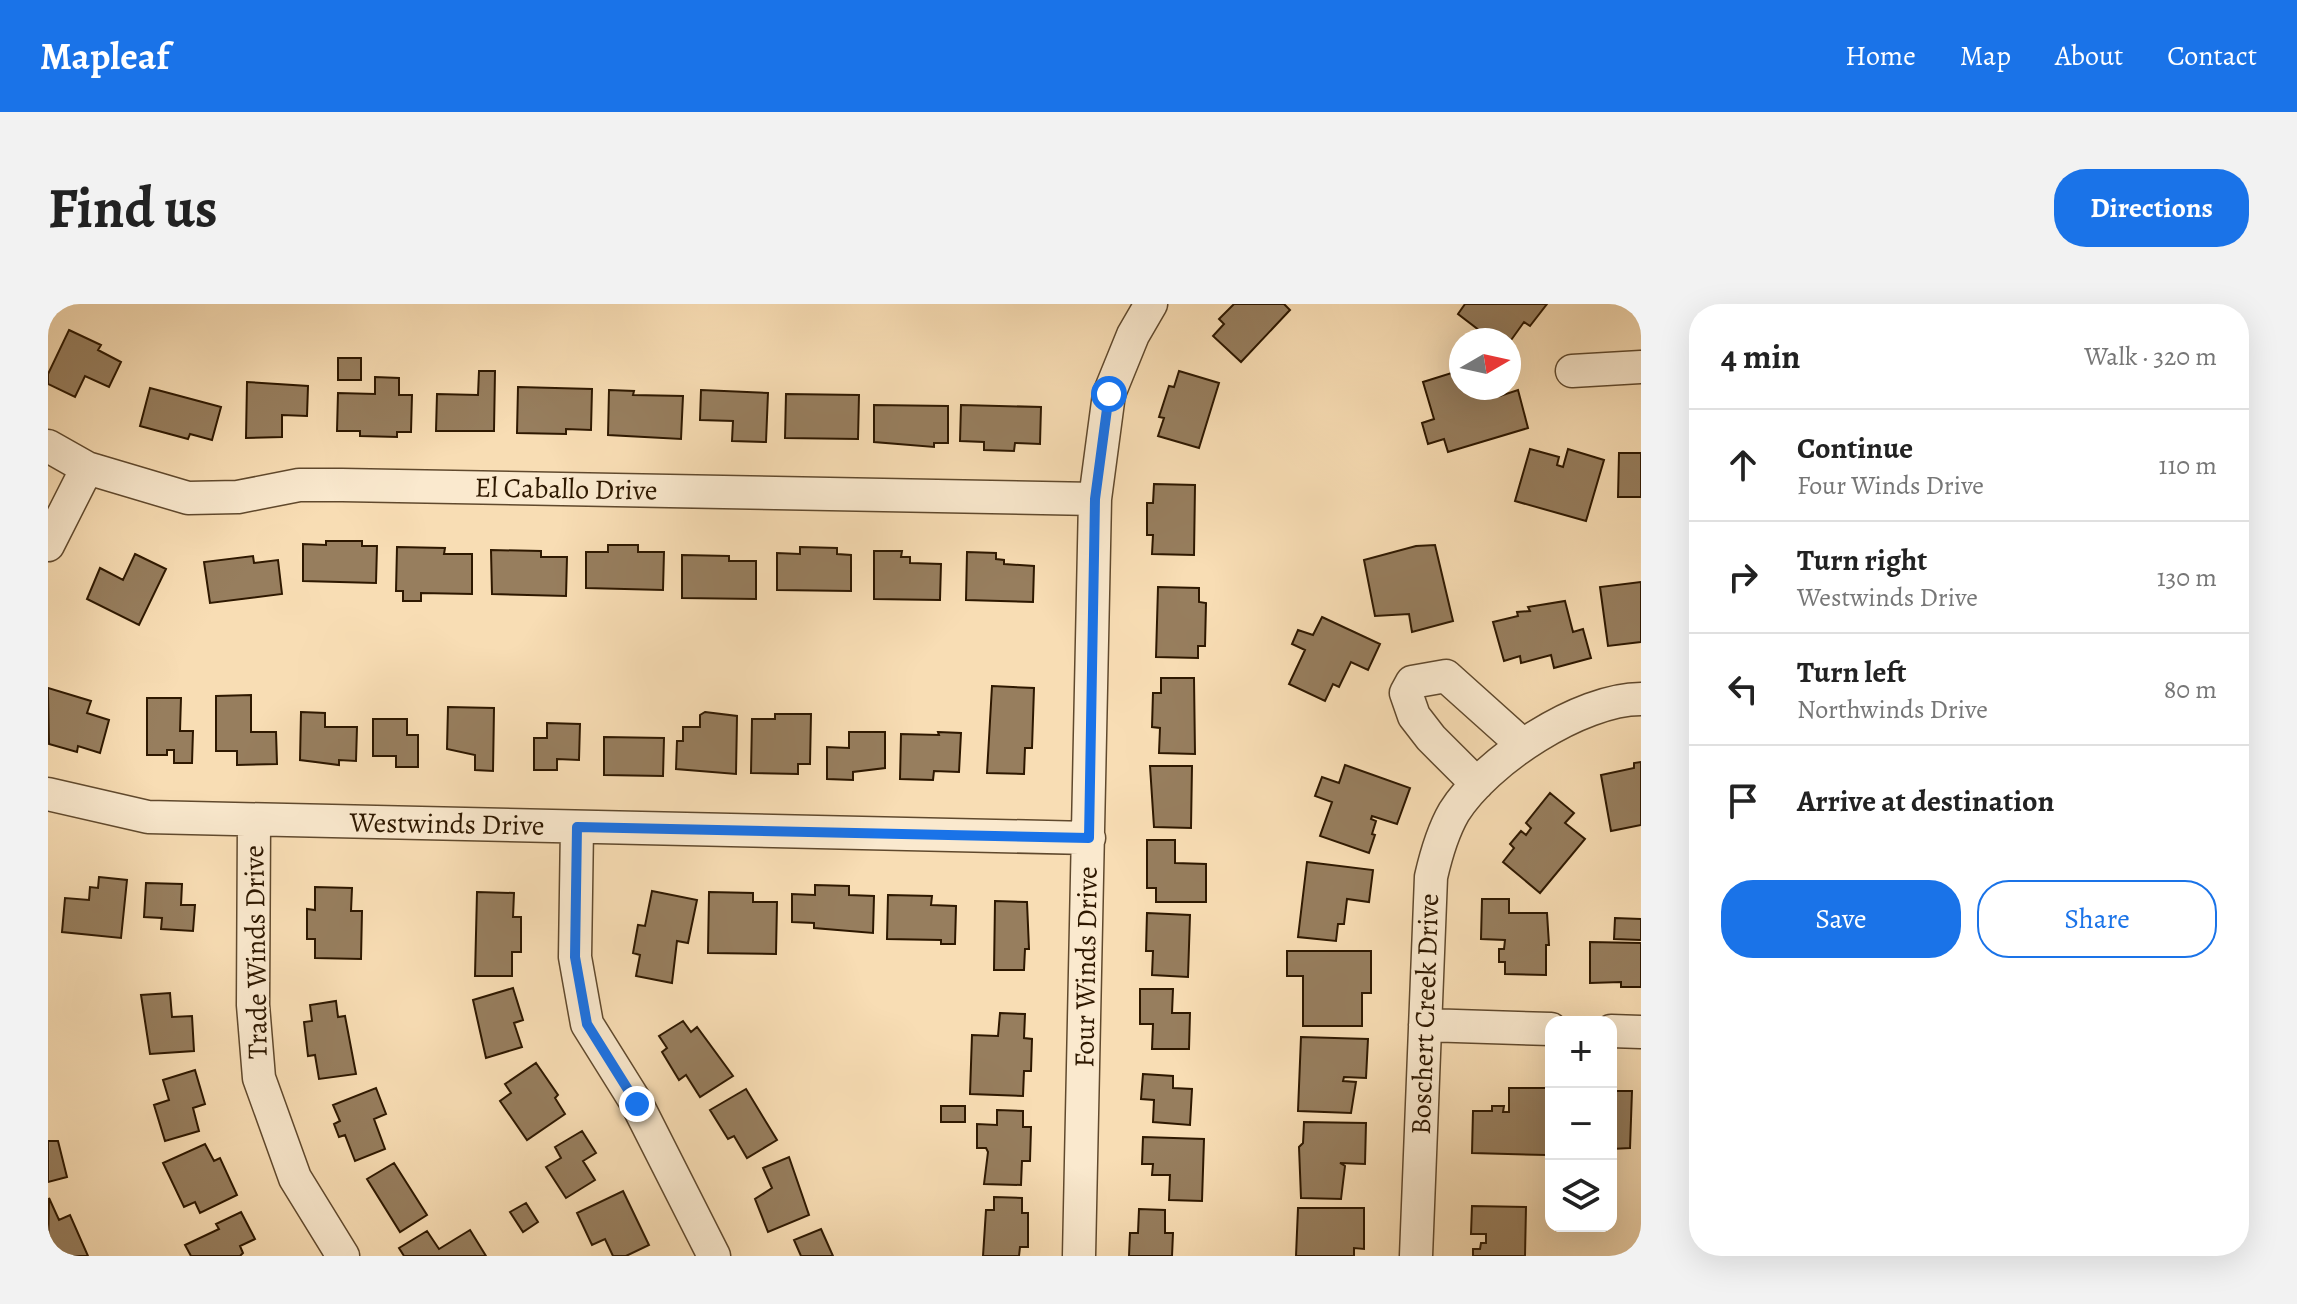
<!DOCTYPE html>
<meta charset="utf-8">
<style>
body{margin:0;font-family:Alegreya,serif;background:#f2f2f2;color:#222}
.controls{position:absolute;right:24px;bottom:24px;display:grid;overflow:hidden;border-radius:16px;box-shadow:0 8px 32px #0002}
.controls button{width:72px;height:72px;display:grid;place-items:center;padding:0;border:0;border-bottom:2px solid #e0e0e0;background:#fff;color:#222;font:40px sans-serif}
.compass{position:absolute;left:1401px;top:24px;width:72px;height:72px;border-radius:50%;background:#fff;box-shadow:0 8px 32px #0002;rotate:81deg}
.stop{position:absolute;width:24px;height:24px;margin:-18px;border:6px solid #1a73e8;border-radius:50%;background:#fff}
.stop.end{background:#1a73e8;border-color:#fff;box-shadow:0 2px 8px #0008}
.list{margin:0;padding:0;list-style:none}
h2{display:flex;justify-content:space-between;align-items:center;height:104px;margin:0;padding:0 32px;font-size:34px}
h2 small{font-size:26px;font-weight:400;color:#767676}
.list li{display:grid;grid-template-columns:52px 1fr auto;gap:24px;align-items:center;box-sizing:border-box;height:112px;padding:0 32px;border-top:2px solid #e0e0e0}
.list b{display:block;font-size:30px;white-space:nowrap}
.list p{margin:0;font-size:26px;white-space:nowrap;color:#767676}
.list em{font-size:26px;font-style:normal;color:#767676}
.actions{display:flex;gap:16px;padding:24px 32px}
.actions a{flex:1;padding:18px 0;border:2px solid #1a73e8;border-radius:32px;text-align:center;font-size:28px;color:#1a73e8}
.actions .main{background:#1a73e8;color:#fff}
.icon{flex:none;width:44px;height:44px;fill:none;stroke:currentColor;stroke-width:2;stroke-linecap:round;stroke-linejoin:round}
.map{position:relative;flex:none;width:1593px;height:952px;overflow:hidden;border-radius:32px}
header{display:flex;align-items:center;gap:48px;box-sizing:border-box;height:112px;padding:0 40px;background:#1a73e8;color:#fff}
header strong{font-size:38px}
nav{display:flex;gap:44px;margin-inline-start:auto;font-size:28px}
.intro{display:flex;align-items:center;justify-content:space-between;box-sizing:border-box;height:192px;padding:0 48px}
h1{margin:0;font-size:56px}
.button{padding:20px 36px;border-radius:32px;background:#1a73e8;color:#fff;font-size:28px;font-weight:700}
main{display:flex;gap:48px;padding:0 48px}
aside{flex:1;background:#fff;border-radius:32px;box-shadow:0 8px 32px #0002}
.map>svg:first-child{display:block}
</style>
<header>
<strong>Mapleaf</strong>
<nav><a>Home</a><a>Map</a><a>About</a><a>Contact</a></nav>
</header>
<div class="intro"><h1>Find us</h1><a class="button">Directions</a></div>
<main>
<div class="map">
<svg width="1593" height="952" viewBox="0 0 1593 952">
<rect width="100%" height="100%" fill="#f8ddb4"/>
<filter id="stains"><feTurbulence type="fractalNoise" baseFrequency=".0025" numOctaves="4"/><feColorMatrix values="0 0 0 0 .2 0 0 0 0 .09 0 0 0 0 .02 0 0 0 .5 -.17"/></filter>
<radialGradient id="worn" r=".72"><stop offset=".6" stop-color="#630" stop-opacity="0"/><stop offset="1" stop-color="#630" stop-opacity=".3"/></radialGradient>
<!-- building -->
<path fill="#977e5e" stroke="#2e1800" stroke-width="2" d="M1186 0H1236L1242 6 1193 58 1165 32 1176 20 1171 15Z
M1417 0H1499L1482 22 1476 18 1461 39 1444 36 1410 10Z
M21 26 53 41 50 46 73 58 61 83 37 72 27 93 0 80V70Z
M290 54H313V76H290Z
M1413 66V84H1450L1452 92 1470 86 1480 124 1400 148 1396 135 1380 140 1374 119 1386 115 1375 78Z
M431 67H447L446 127H388L389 90 430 91Z
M1131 67 1171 79 1151 144 1110 132 1116 114 1111 113 1121 82 1126 83Z
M327 73 351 74V91H364L363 128H349V133L312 132V127H289L290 89 327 90Z
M199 78 260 82 259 112 234 111V133L198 134Z
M470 83 544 85 543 126 518 125V130L469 129Z
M102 84 173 103 164 136 142 130 140 135 92 122Z
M561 86 586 87 585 91 635 92 633 135 560 131Z
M653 86 720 89 718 138 684 137 685 117 652 116Z
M738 90 811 91 810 135 737 134Z
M826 101 900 102V139H886V143L826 138Z
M913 101 993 103 992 140 967 139 966 147 936 146V138L912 137Z
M1482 145 1511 153 1509 161 1515 163 1520 145 1556 156 1538 217 1467 197Z
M1571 149H1593V193H1570Z
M1106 180 1147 181 1146 251 1104 250 1105 231H1099V199H1105Z
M278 237H314V242H329L328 279 255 277V240L278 241Z
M560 241H590V248H616L615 286 538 284V248H560Z
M1387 241 1405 317 1364 328 1361 310 1327 312 1316 256 1368 242Z
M349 243 397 244 396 250H424V290L373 289V297H355V287H348Z
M752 243 789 244V250L803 251V287L729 286V249L752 250Z
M443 246 493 247V253H519L518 292 444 290Z
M826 247H854L853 253H862V259L893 260 892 296 826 295Z
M919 248 948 249V255L956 256V260L986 262 985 298 918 296Z
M87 250 118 265 91 321 39 295 52 264 75 276Z
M634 251 681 252V257H708V295L634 294Z
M205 252 206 259 230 256 234 290 162 299 156 258Z
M1593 278V338L1560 342 1552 283Z
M1110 283 1151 284V298L1158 299 1157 342H1150V354L1108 353Z
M1517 297 1525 328 1535 325 1543 354 1506 364 1503 351 1473 359 1472 352 1456 357 1445 318 1470 312 1469 308 1482 307 1480 303Z
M1274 313 1332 340 1320 366 1303 358 1291 383 1285 380 1277 397 1241 380 1257 346 1244 340 1250 326 1265 331Z
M1113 374H1146L1147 450 1111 449 1112 424 1104 423 1105 389H1113Z
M944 382 986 384 984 444H977L976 470 939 469Z
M0 384 43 397 39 409 61 416 52 449 30 442 29 448 1 440Z
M203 391V428H228L229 460 189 461V447H168V392Z
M99 394H133L132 427H145L144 459H126V446H119V451H99Z
M400 403 446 404 445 467 427 466V451L399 445Z
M253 408 277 409V423H309L308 457 291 456V461L252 456Z
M657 408 689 412 688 470 628 465 629 437H635V423H652V411Z
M727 410H763L762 460H750V470L703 469 704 415H727Z
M325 415H359V431H370V463H348V452H325Z
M499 419 532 420 531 456 509 455V466H486V434H499Z
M801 428H837V464L805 468V476L779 475V443L801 444Z
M890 428 913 429 911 468 886 467 885 476 852 475 853 430 891 431Z
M556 433 616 434 615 472 556 471Z
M1593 458V521L1563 527 1553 471 1586 464V459Z
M1297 461 1362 484 1349 520 1324 512 1323 515 1328 517 1324 530 1327 531 1321 549 1272 532 1284 498 1267 492 1274 473 1291 479Z
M1102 462H1144L1143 524 1106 523Z
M1502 489 1526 509 1517 519 1537 535 1492 589 1455 558 1466 544 1462 540 1473 527 1478 531 1483 524 1478 519Z
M1099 536H1127V559L1158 560V598H1108V584H1099Z
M1259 558 1325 566 1321 598 1299 595 1296 620H1290L1288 637 1250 633Z
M51 573 79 576 73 634 14 628 17 594 41 596 42 583 50 584Z
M98 579 134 580 133 601H147L145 627 113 625 114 614 96 613Z
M767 581 801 582V591L826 592 825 629 766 624V619L744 618V590L767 591Z
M267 583 304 584 303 607H314L313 655 267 654V635H259V605L267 606Z
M604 587 649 596 640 639 629 637 624 679 588 672 592 651 585 649 590 621 597 622Z
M429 588 466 589 465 613H473V648H464V672H427Z
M661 588 705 589V598H729L728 650 660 649Z
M840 591 884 592 883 601 908 602 907 640H893V636L839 635Z
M1434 595H1461V609H1499L1501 641H1498V671L1457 670V658H1451V645H1456L1457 636 1433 635Z
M947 597 979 598 981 645H977L976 666H946Z
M1099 609 1142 611 1140 673 1104 671 1105 647H1098Z
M1567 614 1593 615V636L1566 635Z
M1542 638 1593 639V683H1573V678L1542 679Z
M1239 647H1323V689H1314V722H1255V672H1239Z
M465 684 475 716 466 719 474 743 438 754 425 696Z
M1092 685H1125L1124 709H1142L1141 745H1104L1105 720H1092Z
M122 689 124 713 144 712 146 747 102 750 93 691Z
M288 697 290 713 297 712 308 770 271 775 267 751 260 752 256 718 264 717 262 701Z
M952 709 977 710 976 734 984 735 983 767H976L975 792 922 790 924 731 950 732Z
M635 717 643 728 649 723 685 772 652 793 638 771 631 776 614 748 619 744 611 732Z
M1253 733 1320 735 1318 774 1296 773 1295 777 1308 778 1303 809 1250 807Z
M488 759 510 791 507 794 517 810 479 836 452 797 463 789 457 780Z
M147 766 157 800 145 804 151 827 117 837 106 801 121 796 115 776Z
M1095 770 1125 772V784L1144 785 1142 821 1105 818 1106 796 1093 795Z
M328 784 338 810 326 815 337 845 307 857 297 831 291 833 286 820 292 817 285 801Z
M1461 784H1499L1498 851 1424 849 1425 807H1444V802H1456L1455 808H1461Z
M698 785 729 836 699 854 686 832 680 835 662 806Z
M1563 787H1584L1582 844 1563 845Z
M893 802H917V818H893Z
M949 806 975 807V823H983L982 857H974L973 881 936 880 940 848 938 844H929V820L949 821Z
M1256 818 1318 819 1317 860 1292 859 1297 862 1293 895 1253 894 1251 843 1255 839Z
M534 827 548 849 535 857 547 876 518 894 498 863 513 854 507 843Z
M1095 833 1156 835 1154 897 1121 896 1122 871H1104L1105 860H1094Z
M0 837H10L19 873 0 878Z
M157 840 166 857 172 854 189 891 152 909 147 898 136 903 115 859Z
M741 853 761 911 720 928 707 895 724 884 715 864Z
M346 859 379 911 352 928 319 875Z
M575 887 601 941 578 952H565L557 935 544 941 529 909Z
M946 893 974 894V909H980V943H972L971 952H935L938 906H946Z
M1 894 11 916 22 911 40 952H0Z
M478 899 490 918 475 928 462 908Z
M1424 902 1478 903 1477 952H1425V945H1432L1433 939H1438V930H1423Z
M1250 904H1316V945L1306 944V952H1248Z
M1091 905 1117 906V929H1125L1124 952H1081L1082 929H1090Z
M193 908 207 935 192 942 195 949 192 952H143L137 941 171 925 168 920Z
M773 925 785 952H753L746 936Z
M422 926 438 952H356L351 944 379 927 391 945Z"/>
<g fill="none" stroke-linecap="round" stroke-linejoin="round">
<defs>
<path id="minor" d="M1524 67 1593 63
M0 142 39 164 140 194 190 193 251 181H294L1047 195
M0 241 39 164
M1429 480 1383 434 1366 412 1358 389 1364 378 1398 372 1475 441
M0 490 100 513 1041 534
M206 517 205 701 211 774 247 874 295 952
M529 523 527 653 539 720 589 800 666 952
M1377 721 1503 725
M1563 727 1593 728
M1031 952 1047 195 1061 90 1085 31 1103 0
M1368 952 1383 573C1388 551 1395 527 1406 508 1438 457 1532 395 1593 395"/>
</defs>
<!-- minor casing -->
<use href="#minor" stroke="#60492d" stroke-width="35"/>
<!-- minor -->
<use href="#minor" stroke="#fae9ce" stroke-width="32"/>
</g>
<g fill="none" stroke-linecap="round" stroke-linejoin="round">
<!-- route -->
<path stroke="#1a73e8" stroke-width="10" d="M589 800 539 720 527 653 529 523 1041 534 1047 195 1061 90"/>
</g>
<g text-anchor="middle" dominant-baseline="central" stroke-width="6" stroke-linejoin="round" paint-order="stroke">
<!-- street labels -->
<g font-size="28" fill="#2e1800" stroke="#fae9ce">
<text transform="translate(518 185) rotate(1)">El Caballo Drive</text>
<text transform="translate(399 520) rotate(1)">Westwinds Drive</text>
<text transform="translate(208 648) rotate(-91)">Trade Winds Drive</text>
<text transform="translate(1038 663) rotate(-89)">Four Winds Drive</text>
<text transform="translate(1377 710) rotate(-88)">Boschert Creek Drive</text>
</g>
</g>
<rect width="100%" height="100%" filter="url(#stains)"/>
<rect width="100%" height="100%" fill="url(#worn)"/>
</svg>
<div class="controls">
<button>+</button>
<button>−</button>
<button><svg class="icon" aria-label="layers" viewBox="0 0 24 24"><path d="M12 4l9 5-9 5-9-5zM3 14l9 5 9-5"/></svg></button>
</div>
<svg class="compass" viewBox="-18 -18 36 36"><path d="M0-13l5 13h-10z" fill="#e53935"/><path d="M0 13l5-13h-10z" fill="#767676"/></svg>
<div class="stop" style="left:1061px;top:90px"></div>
<div class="stop end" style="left:589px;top:800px"></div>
</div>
<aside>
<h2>4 min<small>Walk · 320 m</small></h2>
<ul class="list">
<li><svg class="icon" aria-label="ahead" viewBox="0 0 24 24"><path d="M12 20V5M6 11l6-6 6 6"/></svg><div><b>Continue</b><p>Four Winds Drive</p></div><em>110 m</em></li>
<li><svg class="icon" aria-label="right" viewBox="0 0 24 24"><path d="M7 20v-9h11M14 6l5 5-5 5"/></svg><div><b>Turn right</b><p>Westwinds Drive</p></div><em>130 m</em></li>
<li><svg class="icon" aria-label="left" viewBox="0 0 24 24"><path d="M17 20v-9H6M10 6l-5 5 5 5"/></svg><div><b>Turn left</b><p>Northwinds Drive</p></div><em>80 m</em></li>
<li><svg class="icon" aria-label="arrive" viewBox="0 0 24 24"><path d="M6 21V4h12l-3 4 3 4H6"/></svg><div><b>Arrive at destination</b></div></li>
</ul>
<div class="actions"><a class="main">Save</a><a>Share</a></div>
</aside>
</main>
